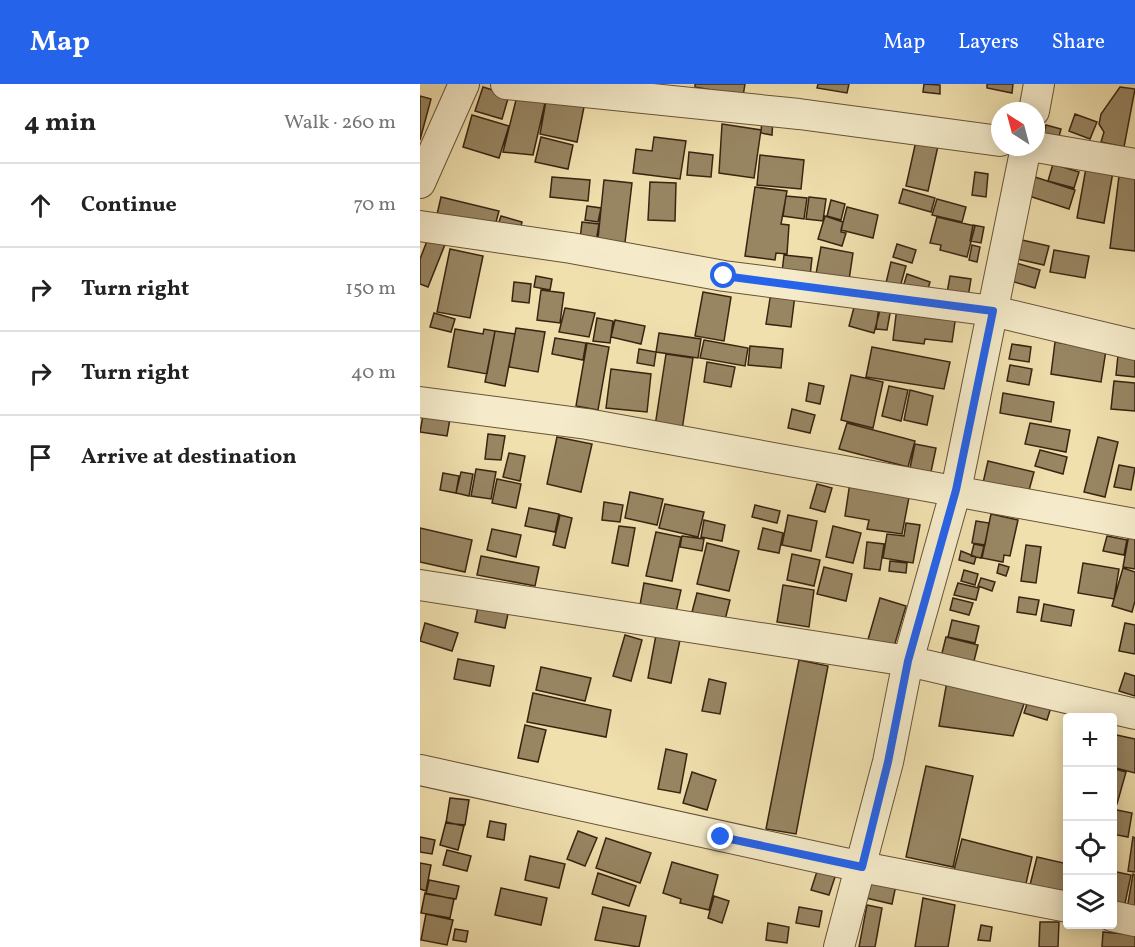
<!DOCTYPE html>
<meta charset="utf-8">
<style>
body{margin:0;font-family:Vollkorn,serif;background:#f2f2f2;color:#222}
.controls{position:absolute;right:18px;bottom:18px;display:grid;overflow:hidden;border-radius:6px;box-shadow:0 3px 15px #0003}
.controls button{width:54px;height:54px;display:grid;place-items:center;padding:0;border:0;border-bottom:2px solid #e0e0e0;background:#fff;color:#222;font:30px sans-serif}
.compass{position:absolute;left:571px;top:18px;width:54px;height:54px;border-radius:50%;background:#fff;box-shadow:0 3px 15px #0003;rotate:324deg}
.stop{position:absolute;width:18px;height:18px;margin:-14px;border:4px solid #2563eb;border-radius:50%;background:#fff}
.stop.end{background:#2563eb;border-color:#fff;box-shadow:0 2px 6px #0008}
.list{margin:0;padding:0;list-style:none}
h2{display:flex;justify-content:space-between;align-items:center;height:78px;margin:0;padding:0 24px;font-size:26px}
h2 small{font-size:20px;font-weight:400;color:#767676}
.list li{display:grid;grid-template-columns:39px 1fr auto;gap:18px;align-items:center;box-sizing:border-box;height:84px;padding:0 24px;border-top:2px solid #e0e0e0}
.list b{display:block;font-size:22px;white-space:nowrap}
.list em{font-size:20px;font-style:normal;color:#767676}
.icon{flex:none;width:33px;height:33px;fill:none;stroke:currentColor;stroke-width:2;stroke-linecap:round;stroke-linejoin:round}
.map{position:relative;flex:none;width:715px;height:863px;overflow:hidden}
header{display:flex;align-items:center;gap:36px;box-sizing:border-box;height:84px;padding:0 30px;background:#2563eb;color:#fff}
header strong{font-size:28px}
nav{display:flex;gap:33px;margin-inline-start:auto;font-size:21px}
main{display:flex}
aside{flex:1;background:#fff}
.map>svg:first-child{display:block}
</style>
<header>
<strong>Map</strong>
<nav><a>Map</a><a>Layers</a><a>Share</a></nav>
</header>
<main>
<aside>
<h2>4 min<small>Walk · 260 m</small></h2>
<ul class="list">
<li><svg class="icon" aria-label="ahead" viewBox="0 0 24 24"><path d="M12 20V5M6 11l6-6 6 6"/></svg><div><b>Continue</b></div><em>70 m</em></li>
<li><svg class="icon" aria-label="right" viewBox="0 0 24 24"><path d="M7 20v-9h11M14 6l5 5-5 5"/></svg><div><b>Turn right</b></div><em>150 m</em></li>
<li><svg class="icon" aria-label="right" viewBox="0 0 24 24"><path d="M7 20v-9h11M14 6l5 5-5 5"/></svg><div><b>Turn right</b></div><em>40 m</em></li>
<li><svg class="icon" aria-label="arrive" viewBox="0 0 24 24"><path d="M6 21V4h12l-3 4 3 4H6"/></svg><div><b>Arrive at destination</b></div></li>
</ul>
</aside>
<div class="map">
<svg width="715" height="863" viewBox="0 0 715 863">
<rect width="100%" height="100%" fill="#f0e0ae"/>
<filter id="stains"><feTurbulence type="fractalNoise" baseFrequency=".00333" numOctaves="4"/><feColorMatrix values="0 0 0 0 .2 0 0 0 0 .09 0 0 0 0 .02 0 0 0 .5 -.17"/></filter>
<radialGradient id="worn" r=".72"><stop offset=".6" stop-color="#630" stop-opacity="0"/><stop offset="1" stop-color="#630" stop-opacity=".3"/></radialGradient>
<!-- building -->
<path fill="#988663" stroke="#392411" stroke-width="1.5" d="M275 0H325L323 12 275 3Z
M398 0H429L427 9 397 4Z
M504 0 520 1V10L503 8Z
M567 0H593L592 9 567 4Z
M63 3 89 11 82 35 55 27Z
M700 3 715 5 704 63 681 58 684 48 679 40 681 30Z
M127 11 165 18 157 58 120 50Z
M0 12 11 15 0 56Z
M97 12 125 19 113 71 83 68Z
M655 30 677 38 670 55 649 47Z
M52 31 89 42 79 74 43 63Z
M342 33 353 34 352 51 341 49Z
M302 40 341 46 334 94 299 89Z
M626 41 641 45 638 56 623 53Z
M121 53 153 61 148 85 115 78Z
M234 53 266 57 260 95 213 89 216 65 232 67Z
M496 57 518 62 508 107 486 102Z
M269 68 293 71 291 93 267 91Z
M340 71 384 76 381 105 337 101Z
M633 80 659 88 654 104 628 97Z
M666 84 693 88 684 139 657 134Z
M700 84 715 86V167L690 164Z
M555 88 568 90 566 113 552 111Z
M132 93 170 96 168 117 130 113Z
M615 93 655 106 649 125 609 112Z
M184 96 212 99 204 167 177 164Z
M230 98 256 99 255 137 228 136Z
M335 103 367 107 361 140 369 141 367 170 356 169 355 176 325 172Z
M483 105 515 114 511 128 479 119Z
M366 112 387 114 384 135 363 132Z
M21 113 79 127 73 149 16 135Z
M389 113 406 115 403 137 386 135Z
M517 115 546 123 542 138 512 131Z
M411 116 425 120 421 136 407 132Z
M167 122 181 124 178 138 165 136Z
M427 123 458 131 453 154 421 146Z
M81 132 102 138 98 154 76 147Z
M405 132 423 138 421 148 426 149 422 162 398 155Z
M517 133 555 142 547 173 520 166 521 161 510 159Z
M162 138 179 140 176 158 160 156Z
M553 141 564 143 561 159 550 157Z
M9 152 26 158 8 203 0 200V175Z
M602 156 629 162 624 181 597 175Z
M477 160 496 166 492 179 473 173Z
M552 161 560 163 557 178 549 176Z
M401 163 433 169 429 196 396 190Z
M30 165 63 172 50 234 17 228Z
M634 166 669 172 665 194 630 188Z
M364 171 392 174 390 192 362 188Z
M471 178 486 182 480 203 466 199Z
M596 179 620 186 615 204 591 197Z
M487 190 510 198 504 218 481 210Z
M116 192 132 195 130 206 114 203Z
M530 192 551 195 548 213 527 209Z
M94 198 111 200 109 219 92 217Z
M121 206 144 209 140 239 117 236Z
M283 208 311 213 304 257 275 252Z
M351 208 375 211 371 243 346 240Z
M436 216 461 222 454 249 429 242Z
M459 222 471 224 467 246 456 245Z
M477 223 536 231 532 258 505 255 504 260 473 256Z
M145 224 175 229 169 253 139 248Z
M14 229 35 235 31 248 10 243Z
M177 234 193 237 190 259 173 257Z
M195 236 225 242 221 260 191 253Z
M96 244 125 248 118 288 89 283Z
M35 245 63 250 64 245 75 247 67 290 28 283Z
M75 247 95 250 85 302 65 298Z
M239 249 281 255 278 274 236 268Z
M135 254 166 259 163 276 132 270Z
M284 256 328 264 325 282 280 274Z
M635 258 686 266 681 298 631 290Z
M167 259 189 263 178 326 156 322Z
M592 260 611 263 609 278 589 275Z
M330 262 363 265 361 284 328 281Z
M452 263 530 278 524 305 446 293Z
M219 265 236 268 234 282 217 279Z
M246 270 273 274 262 346 235 342Z
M698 271 715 273V293L696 291Z
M287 278 315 283 311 303 284 298Z
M590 281 612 285 609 301 587 297Z
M191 285 231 290 227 328 186 324Z
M431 291 463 298 453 344 421 336Z
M694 297 715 299V327L691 325Z
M389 299 404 302 400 320 386 317Z
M469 302 488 306 481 337 462 332Z
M490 306 513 312 507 341 484 336Z
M583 309 634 318 631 338 580 329Z
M372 325 395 331 390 349 368 344Z
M3 331 30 335 27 352 0 348Z
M427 339 495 357 488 383 419 365Z
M610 339 650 346 646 368 605 360Z
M68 350 85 352 81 376 65 375Z
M137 353 172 360 161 408 127 400Z
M678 353 698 358 685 413 664 408Z
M495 360 516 364 511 388 490 384Z
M620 366 647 373 643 390 615 382Z
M89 369 105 372 100 397 83 393Z
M568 377 614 388 608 410 563 399Z
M699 381 715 384 711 406 694 403Z
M56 385 76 388 71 415 51 412Z
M41 388 53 390 49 412 36 409Z
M23 389 39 392 36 409 20 406Z
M77 395 101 400 96 424 72 419Z
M430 398 490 408 482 450 447 445 449 436 425 432Z
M397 400 412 404 405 428 390 424Z
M210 408 243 415 237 441 205 434Z
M184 418 203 421 200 438 182 436Z
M245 420 284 428 278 453 239 444Z
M335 421 360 427 357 439 332 433Z
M109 424 139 430 135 448 105 442Z
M571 430 598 436 590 472 584 471 583 478 562 474Z
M140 431 152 434 145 464 133 461Z
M368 431 397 437 391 467 362 461Z
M284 436 305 441 302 457 281 453Z
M556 437 569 439 565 461 552 459Z
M486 439 500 441 493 479 463 474 467 450 484 452Z
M199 442 215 444 208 482 192 479Z
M413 442 441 449 433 479 406 473Z
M0 444 52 456 45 488 0 478Z
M343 444 363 449 359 469 338 465Z
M72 445 101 451 96 473 67 466Z
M236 448 261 453 252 497 226 492Z
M709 450 715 451V485L703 483Z
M262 452 284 455 282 467 260 463Z
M687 452 707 456 704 471 683 467Z
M447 458 464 460 460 486 444 484Z
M287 459 319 467 309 507 277 500Z
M554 460 564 462 561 474 551 472Z
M606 461 621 463 616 499 601 497Z
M541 467 556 473 554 480 539 476Z
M372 470 400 476 394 502 367 496Z
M61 472 119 483 115 502 57 491Z
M470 477 487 479 486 489 469 487Z
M663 479 699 485 694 515 658 509Z
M579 480 589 483 586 492 577 489Z
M404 483 432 490 426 517 397 510Z
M703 484 715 488V517L712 528 692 522Z
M544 486 558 490 555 501 541 497Z
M561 494 575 498 572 507 558 502Z
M224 499 261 506 256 528 220 521Z
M538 499 559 504 556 516 534 511Z
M363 501 394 506 389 543 357 538Z
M277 509 310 516 305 536 272 528Z
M599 513 619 516 616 531 597 528Z
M460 514 486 522 473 566 447 559Z
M533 514 553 519 549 531 530 526Z
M59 518 89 525 85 544 55 538Z
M624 520 654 526 651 542 621 537Z
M532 536 559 542 555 559 528 553Z
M5 539 38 549 32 567 0 557Z
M705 539 715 541V570L699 567Z
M205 551 222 556 211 597 193 592Z
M236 551 260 556 251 599 228 594Z
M526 553 558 561 553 581 521 573Z
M38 575 74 582 70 602 34 595Z
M379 576 408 582 376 750 346 745Z
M121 583 171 594 165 617 116 606Z
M705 589 715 592V612L699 607Z
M289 595 306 599 300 630 282 627Z
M527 597 607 611 593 652 519 642Z
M113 609 191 626 186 653 107 638Z
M609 614 632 620 627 636 604 629Z
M105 641 126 646 118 678 98 674Z
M692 650 715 655V689L692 683Z
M246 665 267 670 260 709 238 705Z
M506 682 553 692 533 783 486 773Z
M692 684 706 688 697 720 692 719Z
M272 688 296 696 287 726 263 719Z
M30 714 49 716 45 741 26 739Z
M692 725 712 729 708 753 692 750Z
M70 737 86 740 84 756 67 753Z
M26 738 44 742 38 766 20 761Z
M158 747 177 754 165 782 147 775Z
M0 753 15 756 12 770 0 768Z
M713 753 715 754V788L708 787Z
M186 754 231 769 220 799 176 784Z
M542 755 612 773 605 804 534 786Z
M27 766 51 772 47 787 23 781Z
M110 772 145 780 139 804 105 796Z
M617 773 648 780V815L609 805Z
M252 778 298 791 289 826 260 819 261 815 243 809Z
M400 778 418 784 409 811 391 806Z
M0 779 11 781 6 807 0 805Z
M692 787 711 791 704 824 692 822Z
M178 789 216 802 209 822 172 810Z
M713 790 715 791V826L707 825Z
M441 793 476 801 472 820 437 812Z
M9 796 39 802 36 815 6 810Z
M81 804 127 814 121 841 75 831Z
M5 809 34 815 30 834 1 829Z
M294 812 309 817 302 839 288 834Z
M503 814 535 821 528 863H495Z
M447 821 462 824 455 863H439Z
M183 823 226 832 219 863 175 856Z
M379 823 402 827 399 843 376 839Z
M6 830 33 836 27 861 1 856Z
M620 838H639L638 863H619Z
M348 839 369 843 367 859 346 856Z
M561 841 572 843 570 857 558 856Z
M35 845 48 847 46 858 33 856Z
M683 848 715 851V863H682Z"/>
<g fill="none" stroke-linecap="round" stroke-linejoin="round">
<defs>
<path id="street" d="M86 0 379 30 580 57
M614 27 619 0
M616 63 715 80
M0 99 44 0
M0 142 151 164 304 192 573 227 715 261
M0 318 167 340 715 440
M0 501 488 577 715 630
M0 686 442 783 648 823
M692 832 715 837
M419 863 468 678 488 577 536 406 606 63"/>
</defs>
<!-- street casing -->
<use href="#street" stroke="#675338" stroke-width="32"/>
<!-- street -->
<use href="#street" stroke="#f5ebca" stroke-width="30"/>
</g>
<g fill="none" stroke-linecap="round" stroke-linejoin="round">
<!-- route -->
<path stroke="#2563eb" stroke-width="8" d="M301 753 442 783 468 678 488 577 536 406 573 227 304 192"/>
</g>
<rect width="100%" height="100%" filter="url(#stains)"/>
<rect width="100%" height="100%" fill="url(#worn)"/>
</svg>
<div class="controls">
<button>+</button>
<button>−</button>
<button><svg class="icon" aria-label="locate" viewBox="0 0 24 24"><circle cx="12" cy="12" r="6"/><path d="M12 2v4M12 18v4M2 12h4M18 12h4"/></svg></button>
<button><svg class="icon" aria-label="layers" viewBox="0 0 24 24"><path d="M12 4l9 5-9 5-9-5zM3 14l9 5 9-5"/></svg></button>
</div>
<svg class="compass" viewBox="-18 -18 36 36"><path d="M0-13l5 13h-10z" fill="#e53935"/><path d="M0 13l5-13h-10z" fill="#767676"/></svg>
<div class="stop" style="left:304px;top:192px"></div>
<div class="stop end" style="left:301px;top:753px"></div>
</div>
</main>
